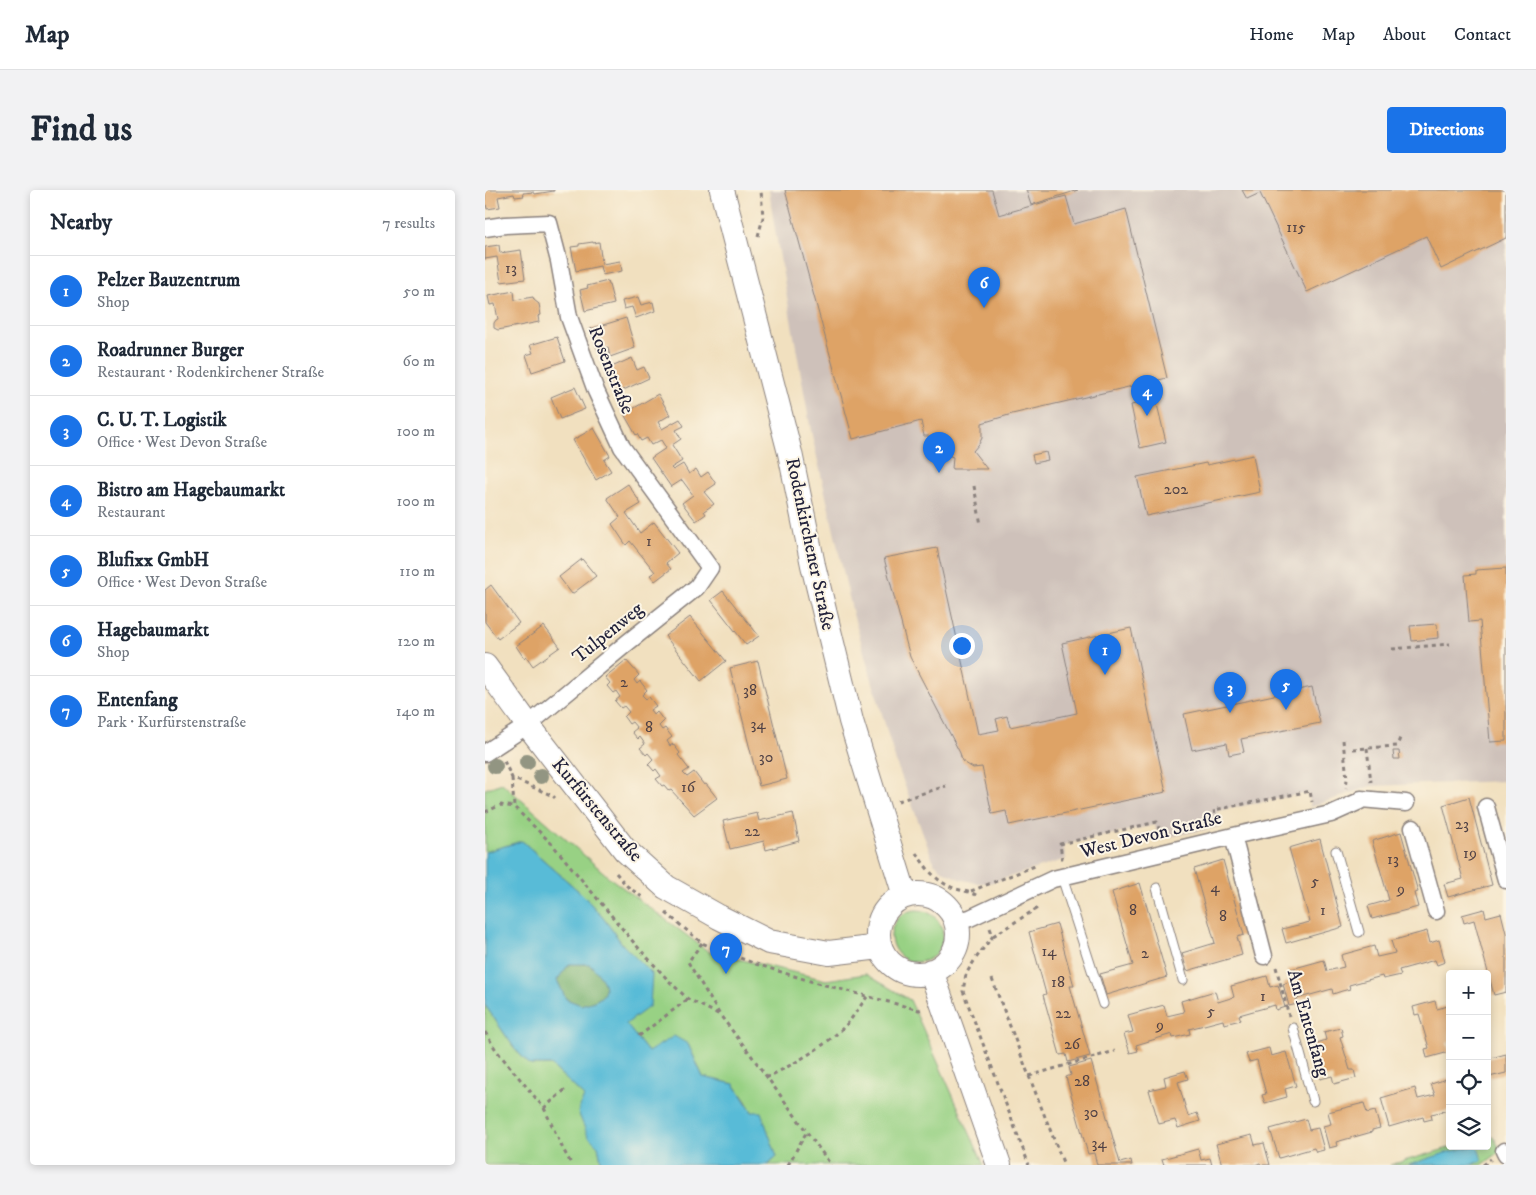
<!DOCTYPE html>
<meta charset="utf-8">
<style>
body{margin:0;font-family:"IM FELL DW Pica",serif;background:#f2f2f3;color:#1f2937}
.controls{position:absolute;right:15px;bottom:15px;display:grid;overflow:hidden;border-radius:5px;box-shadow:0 2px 8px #0003}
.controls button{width:45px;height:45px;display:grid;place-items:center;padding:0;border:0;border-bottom:1px solid #e0e1e3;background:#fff;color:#1f2937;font:25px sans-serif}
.you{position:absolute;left:476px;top:455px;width:18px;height:18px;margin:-12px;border:4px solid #fff;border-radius:50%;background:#1a73e8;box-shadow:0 0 0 8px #1a73e833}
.badge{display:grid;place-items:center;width:32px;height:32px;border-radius:50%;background:#1a73e8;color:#fff;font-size:16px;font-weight:700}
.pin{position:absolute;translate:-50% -41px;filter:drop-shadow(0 1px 2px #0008)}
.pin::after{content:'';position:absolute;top:26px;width:18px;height:15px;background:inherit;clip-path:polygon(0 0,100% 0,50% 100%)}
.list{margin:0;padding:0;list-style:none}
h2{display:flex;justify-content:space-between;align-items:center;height:65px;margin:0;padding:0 20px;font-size:21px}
h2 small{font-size:16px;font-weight:400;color:#747a83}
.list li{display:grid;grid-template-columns:32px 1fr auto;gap:15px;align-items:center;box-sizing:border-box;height:70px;padding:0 20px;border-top:1px solid #e0e1e3}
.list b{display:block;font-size:19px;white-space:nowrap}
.list p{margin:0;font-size:16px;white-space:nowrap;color:#747a83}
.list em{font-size:16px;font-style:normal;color:#747a83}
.icon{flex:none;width:28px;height:28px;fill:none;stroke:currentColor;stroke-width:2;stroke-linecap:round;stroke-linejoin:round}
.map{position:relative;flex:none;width:1021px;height:975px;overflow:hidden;border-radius:5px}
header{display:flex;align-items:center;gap:30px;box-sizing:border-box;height:70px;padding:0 25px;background:#fff;border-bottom:1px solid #e0e1e3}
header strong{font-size:24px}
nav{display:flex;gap:28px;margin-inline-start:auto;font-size:18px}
.intro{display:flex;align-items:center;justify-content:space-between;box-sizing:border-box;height:120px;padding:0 30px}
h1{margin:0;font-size:35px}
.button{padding:12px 22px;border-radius:5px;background:#1a73e8;color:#fff;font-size:18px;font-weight:700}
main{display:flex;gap:30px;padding:0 30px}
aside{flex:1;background:#fff;border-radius:5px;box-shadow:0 2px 8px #0003}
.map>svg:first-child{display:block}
</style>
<header>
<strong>Map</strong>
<nav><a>Home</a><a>Map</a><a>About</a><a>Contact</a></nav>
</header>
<div class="intro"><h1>Find us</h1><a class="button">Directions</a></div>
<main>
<aside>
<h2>Nearby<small>7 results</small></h2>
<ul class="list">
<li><span class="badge">1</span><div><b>Pelzer Bauzentrum</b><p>Shop</p></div><em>50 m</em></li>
<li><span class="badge">2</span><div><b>Roadrunner Burger</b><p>Restaurant · Rodenkirchener Straße</p></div><em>60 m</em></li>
<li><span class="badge">3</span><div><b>C. U. T. Logistik</b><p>Office · West Devon Straße</p></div><em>100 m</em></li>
<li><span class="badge">4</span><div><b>Bistro am Hagebaumarkt</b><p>Restaurant</p></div><em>100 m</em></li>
<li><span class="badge">5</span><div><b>Blufixx GmbH</b><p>Office · West Devon Straße</p></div><em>110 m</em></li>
<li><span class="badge">6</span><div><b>Hagebaumarkt</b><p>Shop</p></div><em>120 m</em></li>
<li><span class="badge">7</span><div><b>Entenfang</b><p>Park · Kurfürstenstraße</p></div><em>140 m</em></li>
</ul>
</aside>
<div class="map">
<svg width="1021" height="975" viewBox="0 0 1021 975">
<rect width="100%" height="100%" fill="#fcf5e5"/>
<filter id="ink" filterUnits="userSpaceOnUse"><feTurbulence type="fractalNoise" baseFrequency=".02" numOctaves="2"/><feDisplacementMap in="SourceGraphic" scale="10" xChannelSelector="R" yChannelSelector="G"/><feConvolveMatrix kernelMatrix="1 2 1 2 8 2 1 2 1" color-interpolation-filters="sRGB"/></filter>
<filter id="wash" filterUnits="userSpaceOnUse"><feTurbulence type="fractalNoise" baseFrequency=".0096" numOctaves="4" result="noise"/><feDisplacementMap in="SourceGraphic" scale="20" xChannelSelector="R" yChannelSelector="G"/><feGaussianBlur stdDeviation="1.12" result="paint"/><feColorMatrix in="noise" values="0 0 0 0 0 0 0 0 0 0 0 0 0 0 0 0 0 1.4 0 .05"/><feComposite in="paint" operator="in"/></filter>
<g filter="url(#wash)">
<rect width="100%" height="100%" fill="#f1e0bf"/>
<!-- industrial -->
<path fill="#cec1ba" d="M284 0H1021V591L886 596 825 617 823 603 732 621 735 637 673 649 670 635 578 655 581 669 505 693H491L475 689 460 682 449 673 411 572 368 424 326 241 289 34Z"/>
<!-- green -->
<path fill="#98d184" stroke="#5d7a60" d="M17 593 125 688 224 762 341 790 381 784 425 810 499 975H283L292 967 261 911 249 894 218 887 203 854 163 862 140 833 167 784 138 755 119 729 98 705 37 651 0 662V599Z
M406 746a26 26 0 1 1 52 0a26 26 0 1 1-52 0Z
M0 815 30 859 45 875H66L99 906 103 946 113 955 117 975H0Z
M1008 946 1016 961 997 975H905L971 956H1002V947Z"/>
<!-- forest -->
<path fill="#7ab372" stroke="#4e6a56" d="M84 774H105C112 783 128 797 115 808 110 812 101 813 96 815L81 809 72 790Z"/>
<!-- water -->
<path fill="#58bbd7" stroke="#3d6e89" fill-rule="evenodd" d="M37 651 98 705 119 729 138 755 167 784 165 816 141 834 163 862 189 846 203 854 218 887 249 894 267 922H276L292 967 283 975H117L113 956 103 946 93 922 99 906 66 875H45L30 859 0 815V662ZM84 774H105C112 783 128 797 115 808 110 812 101 813 96 815L81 809 72 790Z
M990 956 994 960 997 970 986 975H924L963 962Z"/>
<g id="blocks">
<!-- building -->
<path fill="#dea366" d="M0 0H69V1L50 4 49 2 38 3 39 6 30 7 29 4 13 7 15 17 2 19 1 14H0Z
M300 0H507L514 25 581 6 589 34 641 19 682 188 527 224 497 233V248L494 254 488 261 502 279H467L468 267 455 262 448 254 444 246H439L436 231 368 249Z
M541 0H593L546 15Z
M757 0H1021V48L956 79 941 46 822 102 775 3 762 9Z
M108 52V53L114 52 117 74 135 71 137 81 117 85 115 76 91 81 86 57 94 56V54Z
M14 55 15 63 36 60 40 89 16 92 12 67 0 69V57Z
M123 91 129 114 100 121 95 100 103 98 102 96Z
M29 101 30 110 48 107 49 110 54 114 56 125 53 126 54 132 13 140 9 138V133L11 130 13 129 10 114 5 115 3 106Z
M153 107 156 115 168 112 170 121 151 128 147 117 139 119 137 111Z
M141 128 150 158 125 167 123 157 113 161 105 139Z
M72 147 80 171 47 182 41 165 48 163 45 155Z
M147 168 152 180 159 177 164 188 130 204 120 180Z
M90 197 100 219 75 229 66 207Z
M173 204 185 225 173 232 177 239 195 229 199 236 191 240 196 249 187 255 197 271 186 278 188 280 198 274 204 284 211 279 216 287 223 282 231 294 219 302 229 314 219 321 221 324 211 331 197 313 208 305 197 290 186 297 166 268 181 258 176 250 166 255 162 248 156 251 152 244 151 245 139 224Z
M671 210 681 252 655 258 646 215Z
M109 238 125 266 119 270 126 281 111 290 88 250Z
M561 262 563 270 549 273 547 265Z
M768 265 775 302 661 326 652 287 721 273 722 275Z
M143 294 156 314 141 323 155 343 169 332 193 363 181 373 186 379 170 391 165 385 170 382 145 351 141 355 127 334 135 327 122 308Z
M452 358 493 544 514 540 511 529 522 526 525 537 592 523 577 453 646 438 681 602 524 635 521 621 507 624 497 577 488 578 477 571 475 563 425 467 399 368Z
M97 369 111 386 87 404 74 387Z
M1021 378V551L1005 552 995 431 984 432 980 385 991 384V380Z
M6 395 34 433 13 449 0 432V400Z
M238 401 274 446 261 455 226 410Z
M205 427 241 471 216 491 180 446Z
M952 434 953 448 927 451 925 436Z
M59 436 75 457 48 476 41 466 39 468 31 456Z
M141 470 154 485 149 490 152 494 155 491 162 500 157 505 161 509 164 507 171 516 165 520 169 525 172 522 179 531 174 536 177 540 180 538 187 547 182 551 185 556 188 554 195 563 193 565 204 579 198 583 202 587 209 582 219 595 221 594 232 608 209 625 186 600 184 601 179 595 177 596 171 589 176 586 171 579 169 581 163 574 168 569 163 563 161 565 155 558 160 554 155 547 153 549 147 542 152 538 147 532 144 534 139 527 144 522 139 516 136 518 130 511 135 507 131 501 128 503 122 496 125 493 120 487Z
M273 471 302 589 274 596 245 478Z
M827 497 835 533 756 549 759 562 744 565 742 553 707 560 699 524Z
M908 561H914L915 569H909Z
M984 607 1007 695 963 707 959 694 978 689 958 615Z
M272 623 274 631 308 623 314 651 281 660 279 651 245 659 238 631Z
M916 642 933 702 929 703 933 717 887 729 883 716 904 710 887 651Z
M835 649 858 737 801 753 797 739 825 732 804 658Z
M738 670 759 745 752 747 757 765 702 781 697 763 730 753 709 679Z
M655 693 682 787 621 805 615 784 648 775 627 702Z
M999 719 1001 727 1016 723 1021 743V802L1009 805 989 730 979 733 977 725Z
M572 734 589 796H585L605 866 583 872 581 864 575 865 558 805 561 804 544 742Z
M942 741 945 753 954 750 960 772 952 775 950 770 914 780 916 785 898 789 897 786 864 795 865 799 857 801 848 804 847 799 811 809 812 814 804 816 798 794 806 791 803 780 839 770 842 781 859 777 856 765 889 756 892 767 910 763 906 751Z
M782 786 785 797 793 795 800 817 791 820 790 815 754 825 756 830 739 834 738 830 704 839 705 844 688 848 687 844 651 855 653 861 645 863 639 844 648 842 643 825 679 815 682 826 699 822 696 811 730 801 733 812 749 807 746 796Z
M950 811 952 819 963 816 965 821V852L962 853 964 862 942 868 940 859 944 858 934 824 930 825 928 817Z
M856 838 858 846 855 847 865 880H869L871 888 849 894 847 886 835 889 826 855 841 850 839 842Z
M784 858 786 866 801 862 811 896 800 899 802 907 780 913 777 905 781 904 772 870 764 872 761 864Z
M1021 864V883L1004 887 1002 869Z
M606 871 635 973 646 970 647 975H612L609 963 603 964 581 887 586 885 584 877Z
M700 881 703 889 693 892 703 926 712 923 715 931 693 938 690 930 674 934 664 900 681 896 679 887Z
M965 888V920L946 924 947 929 939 931 938 927 904 937 896 908 930 898 933 909 950 905 946 894Z
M879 913 882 923 890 921 895 938 887 940V942L851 952 852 956 844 958 838 936 846 934 843 922Z
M821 929 824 940 833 938 839 960 831 962 829 958 794 968 785 939Z
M767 945 770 955 779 953 785 975H776L775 973 770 975H737L731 954Z
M713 959 716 970 725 968 727 975H679L677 969Z"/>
</g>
</g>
<g filter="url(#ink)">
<use href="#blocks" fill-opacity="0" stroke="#8a817d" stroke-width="1"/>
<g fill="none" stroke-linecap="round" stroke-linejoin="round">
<defs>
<path id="lane" d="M851 661 874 742
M577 687 618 814
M672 698 698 790
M808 838 828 911"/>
<path id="street" d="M0 38 20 35 64 33 74 71 84 127 111 201 137 257 225 378 212 397 142 453 43 535 0 563
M876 609 921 613
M1001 617 1021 690
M928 638 951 721
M748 646 779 766
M471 732 485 728 568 689 757 644 846 624 875 611
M1019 961 1021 965"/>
<path id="secondary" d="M237 0 305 263 328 375 366 531 420 706
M0 476 43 535 140 660 181 697 234 727 284 752 344 763 395 757
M393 744a40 40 0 1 1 80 0a40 40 0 1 1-80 0Z
M446 781 514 975"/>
</defs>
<!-- lane casing -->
<use href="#lane" stroke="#8a817d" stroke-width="11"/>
<!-- street casing -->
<use href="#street" stroke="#8a817d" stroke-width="19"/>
<!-- secondary casing -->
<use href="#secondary" stroke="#8a817d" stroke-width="26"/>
<!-- path -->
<path stroke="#8a817d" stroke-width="3" stroke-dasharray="4 4" stroke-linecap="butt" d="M273 46 278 28 276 0
M489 296 496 335
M907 459 965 454
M858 550 862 589 861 598
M882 558 886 592
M868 559 912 556 915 548
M19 571 27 588 68 606 70 608
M27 588 29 617
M413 611 461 596
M0 622 16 615 29 617 67 654 150 754 184 791 203 809 235 825
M731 632 729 620 825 601 827 612
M431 663C443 680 451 692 471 699 479 701 486 702 493 706
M575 668H577L575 654 672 632 676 646
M131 683 142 696 157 707
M486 701 550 676
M181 723 217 753 228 758 271 774 325 791 434 820 438 819
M505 738 508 746 491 768 481 784 478 801 544 975
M508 746 554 717
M217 753 203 772 235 825 263 861 346 975
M791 777 804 826
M507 789 544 886 630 861
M0 842 11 860 59 918 82 898
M154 846 203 809
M544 886 579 975
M281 888C307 875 341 856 361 835 369 826 375 816 382 807
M59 918 78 959 87 975
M303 975 321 943
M998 975 1006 969"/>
<!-- lane -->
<use href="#lane" stroke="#fff" stroke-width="9"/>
<!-- street -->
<use href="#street" stroke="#fff" stroke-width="16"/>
<!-- secondary -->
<use href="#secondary" stroke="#fff" stroke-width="24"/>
</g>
<!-- trees -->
<g fill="#929582">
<circle cx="42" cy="572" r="8"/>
<circle cx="10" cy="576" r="8"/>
<circle cx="56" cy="586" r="8"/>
</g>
</g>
<g text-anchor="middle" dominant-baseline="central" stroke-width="4" stroke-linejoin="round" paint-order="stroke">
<!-- number labels -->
<g font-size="16" fill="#514246">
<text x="811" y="37">115</text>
<text x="26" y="78">13</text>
<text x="691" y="299">202</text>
<text x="164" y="351">1</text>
<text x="139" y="492">2</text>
<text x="265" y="500">38</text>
<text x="273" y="534">34</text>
<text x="164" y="537">8</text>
<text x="281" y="567">30</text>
<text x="203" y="597">16</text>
<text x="977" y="634">23</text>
<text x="267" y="641">22</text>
<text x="985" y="663">19</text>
<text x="908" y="669">13</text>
<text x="830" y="691">5</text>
<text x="730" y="697">4</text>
<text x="916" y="699">9</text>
<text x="648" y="720">8</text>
<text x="838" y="720">1</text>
<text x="738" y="726">8</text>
<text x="564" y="761">14</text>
<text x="660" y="763">2</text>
<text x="573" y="792">18</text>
<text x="778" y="806">1</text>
<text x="726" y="821">5</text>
<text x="578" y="823">22</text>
<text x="675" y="835">9</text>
<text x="587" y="854">26</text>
<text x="597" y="891">28</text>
<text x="606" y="922">30</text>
<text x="614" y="953">34</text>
</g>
<!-- street labels -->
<g font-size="19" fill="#22223b" stroke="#fcf5e5">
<text transform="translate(126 180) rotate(68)">Rosenstraße</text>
<text transform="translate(325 354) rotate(78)">Rodenkirchener Straße</text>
<text transform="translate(123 443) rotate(-39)">Tulpenweg</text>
<text transform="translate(112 620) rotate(50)">Kurfürstenstraße</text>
<text transform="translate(666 645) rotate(-14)">West Devon Straße</text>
<text transform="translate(823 833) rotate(74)">Am Entenfang</text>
</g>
</g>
</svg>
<div class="controls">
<button>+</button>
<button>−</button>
<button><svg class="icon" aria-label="locate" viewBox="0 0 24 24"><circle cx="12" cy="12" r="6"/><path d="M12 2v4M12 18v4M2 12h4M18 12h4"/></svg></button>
<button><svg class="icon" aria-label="layers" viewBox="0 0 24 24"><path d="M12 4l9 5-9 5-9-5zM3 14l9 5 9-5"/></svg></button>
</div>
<div class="you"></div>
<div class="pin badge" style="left:620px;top:485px">1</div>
<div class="pin badge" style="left:454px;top:283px">2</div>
<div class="pin badge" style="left:745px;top:523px">3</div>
<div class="pin badge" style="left:662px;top:226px">4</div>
<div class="pin badge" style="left:801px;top:520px">5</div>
<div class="pin badge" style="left:499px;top:118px">6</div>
<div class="pin badge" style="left:241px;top:784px">7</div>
</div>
</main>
